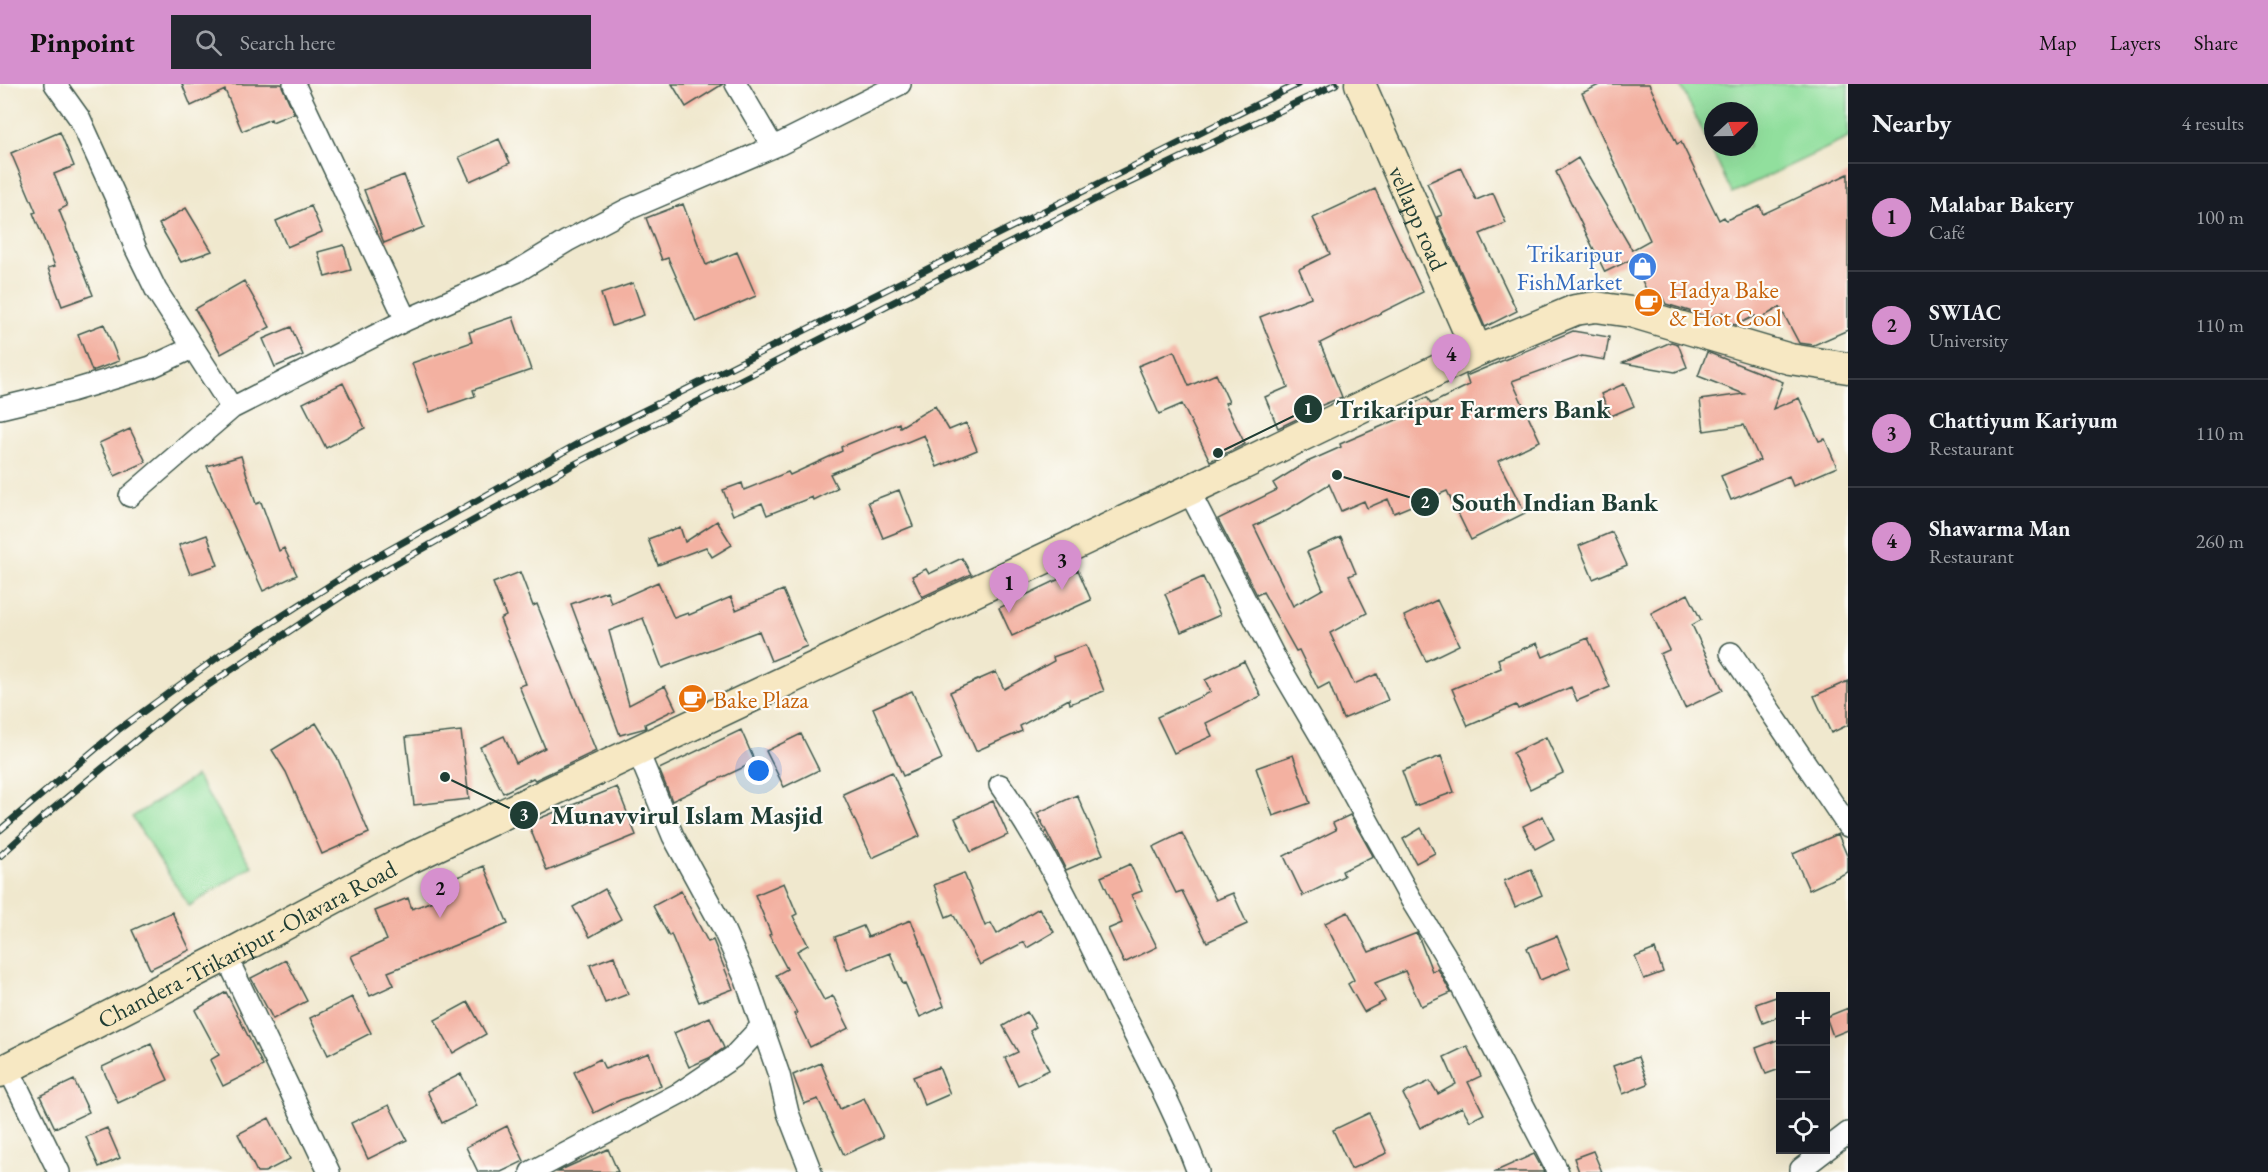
<!DOCTYPE html>
<meta charset="utf-8">
<style>
body{margin:0;font-family:"EB Garamond",serif;background:#242831;color:#f1f3f6}
.controls{position:absolute;right:18px;bottom:18px;display:grid;overflow:hidden;border-radius:0px;box-shadow:0 6px 24px #0002}
.controls button{width:54px;height:54px;display:grid;place-items:center;padding:0;border:0;border-bottom:2px solid #363941;background:#171b24;color:#f1f3f6;font:30px sans-serif}
.compass{position:absolute;left:1704px;top:18px;width:54px;height:54px;border-radius:50%;background:#171b24;box-shadow:0 6px 24px #0002;rotate:68deg}
.you{position:absolute;left:759px;top:687px;width:21px;height:21px;margin:-15px;border:4px solid #fff;border-radius:50%;background:#1a73e8;box-shadow:0 0 0 9px #1a73e833}
.badge{display:grid;place-items:center;width:39px;height:39px;border-radius:50%;background:#d690ce;color:#111;font-size:20px;font-weight:700}
.pin{position:absolute;translate:-50% -50px;filter:drop-shadow(0 2px 3px #0008)}
.pin::after{content:'';position:absolute;top:32px;width:21px;height:18px;background:inherit;clip-path:polygon(0 0,100% 0,50% 100%)}
.list{margin:0;padding:0;list-style:none}
h2{display:flex;justify-content:space-between;align-items:center;height:78px;margin:0;padding:0 24px;font-size:26px}
h2 small{font-size:20px;font-weight:400;color:#9ea1a6}
.list li{display:grid;grid-template-columns:39px 1fr auto;gap:18px;align-items:center;box-sizing:border-box;height:108px;padding:0 24px;border-top:2px solid #363941}
.list b{display:block;font-size:22px;white-space:nowrap}
.list p{margin:0;font-size:20px;white-space:nowrap;color:#9ea1a6}
.list em{font-size:20px;font-style:normal;color:#9ea1a6}
.icon{flex:none;width:33px;height:33px;fill:none;stroke:currentColor;stroke-width:2;stroke-linecap:round;stroke-linejoin:round}
.map{position:relative;flex:none;width:1848px;height:1088px;overflow:hidden}
header{display:flex;align-items:center;gap:36px;box-sizing:border-box;height:84px;padding:0 30px;background:#d690ce;color:#111}
header strong{font-size:28px}
nav{display:flex;gap:33px;margin-inline-start:auto;font-size:21px}
.search{width:420px;height:54px;background:#242831;display:flex;align-items:center;gap:15px;box-sizing:border-box;padding:0 21px;border-radius:0px;color:#9ea1a6;font-size:22px}
main{display:flex}
aside{flex:1;background:#171b24}
.map>svg:first-child{display:block}
</style>
<header>
<strong>Pinpoint</strong>
<div class="search"><svg class="icon" aria-label="search" viewBox="0 0 24 24"><circle cx="10" cy="10" r="6"/><path d="M15 15l6 6"/></svg>Search here</div>
<nav><a>Map</a><a>Layers</a><a>Share</a></nav>
</header>
<main>
<div class="map">
<svg width="1848" height="1088" viewBox="0 0 1848 1088">
<rect width="100%" height="100%" fill="#fdfcf7"/>
<filter id="ink" filterUnits="userSpaceOnUse"><feTurbulence type="fractalNoise" baseFrequency=".0167" numOctaves="2"/><feDisplacementMap in="SourceGraphic" scale="12" xChannelSelector="R" yChannelSelector="G"/><feConvolveMatrix kernelMatrix="1 2 1 2 8 2 1 2 1" color-interpolation-filters="sRGB"/></filter>
<filter id="wash" filterUnits="userSpaceOnUse"><feTurbulence type="fractalNoise" baseFrequency=".008" numOctaves="4" result="noise"/><feDisplacementMap in="SourceGraphic" scale="24" xChannelSelector="R" yChannelSelector="G"/><feGaussianBlur stdDeviation="1.35" result="paint"/><feColorMatrix in="noise" values="0 0 0 0 0 0 0 0 0 0 0 0 0 0 0 0 0 1.4 0 .05"/><feComposite in="paint" operator="in"/></filter>
<g filter="url(#wash)">
<rect width="100%" height="100%" fill="#f0e8ce"/>
<!-- green -->
<path fill="#91df9d" stroke="#588e68" stroke-width="1.5" fill-rule="evenodd" d="M1680 0H1848V54L1732 109ZM1713 27H1749V63H1713Z
M196 692 252 782 189 822 132 733Z"/>
<g id="blocks">
<!-- building -->
<path fill="#f3b1a1" d="M182 0H281L294 29 272 38 271 35 242 47 225 6 191 22Z
M672 0H723L686 23Z
M1601 0H1649L1677 60 1681 58 1719 136 1724 133 1726 136 1760 122 1763 130 1848 90V246L1814 261 1799 259 1780 223 1758 236 1755 232 1736 241 1727 239 1723 228 1709 233 1666 220 1662 213 1654 217 1651 216 1632 175 1605 188 1556 88 1578 74 1632 166 1650 156 1582 9Z
M60 48 74 82 54 90 67 122 59 126 93 211 62 222 48 184 55 182 33 129 36 128 11 69Z
M499 55 510 79 470 97 459 73Z
M1461 84 1476 116 1493 109 1506 139 1480 150 1517 227 1485 243 1437 133 1442 131 1427 99Z
M404 91 424 143 384 159 364 106Z
M1375 105 1423 208 1320 259 1342 313 1298 331 1299 334 1278 344 1265 313 1288 303 1260 233 1311 213 1299 185 1330 170 1313 134Z
M683 120 706 181 737 168 756 212 696 238 668 174 662 176 646 134Z
M311 122 322 148 287 163 276 137Z
M186 124 212 167 181 178 159 140Z
M344 161 351 186 325 193 318 168Z
M244 197 270 243 221 270 195 225Z
M633 199 644 231 612 242 601 210Z
M513 233 531 286 473 306 475 312 430 328 412 279 472 258 469 248Z
M104 240 119 277 92 287 78 250Z
M291 243 303 271 275 283 263 255Z
M1573 247 1609 253 1605 276 1582 272 1512 297 1540 357 1498 377 1525 429 1471 456 1447 407 1394 429 1388 415 1367 424 1364 417 1341 427 1329 400 1287 426 1254 442 1293 522 1323 505 1307 468 1341 453 1356 489 1349 492 1367 529 1330 549 1354 600 1377 590 1388 616 1343 635 1329 599 1318 605 1299 566 1296 567 1263 508 1257 511 1218 435 1277 406 1273 399 1305 379 1341 363 1340 360 1408 331 1405 324 1427 313 1431 320 1469 301 1466 292Z
M1671 258 1678 260 1687 283 1675 288 1623 279Z
M1174 267 1189 302 1216 290 1229 318 1225 319 1245 360 1210 377 1182 320 1159 330 1138 282Z
M1707 268 1783 298 1773 325 1799 314 1819 357 1825 355 1837 383 1793 402 1789 392 1731 416 1721 392 1760 376 1744 341 1704 347 1700 316 1744 310 1698 292Z
M343 299 365 344 326 364 303 319Z
M1624 300 1634 322 1611 332 1601 310Z
M935 322 949 346 966 339 977 366 937 383 924 351 830 390 837 404 813 416 812 413 767 431 762 419 733 431 723 406 742 399 744 406 788 388 790 391 842 367 841 363 899 339 900 343Z
M130 345 146 378 115 392 99 359Z
M241 372 256 420 261 418 279 467 284 464 297 491 263 507 207 382Z
M899 406 913 442 883 454 868 418Z
M717 437 732 461 712 473 706 463 658 481 648 455 680 443 685 458Z
M1612 448 1627 481 1593 495 1579 462Z
M207 451 218 481 190 490 179 461Z
M962 474 971 490 922 513 912 492 926 485 929 490Z
M1078 486 1091 516 1012 552 999 524Z
M520 488 533 522 537 520 596 667 535 696 533 694 503 709 480 663 504 652 516 679 545 664 519 602 526 600 500 535 506 532 493 499Z
M1203 493 1220 531 1181 548 1165 510Z
M658 498 674 534 688 529 689 531 731 513 736 526 783 506 807 562 771 577 759 547 662 584 643 534 609 547 629 621 665 602 676 625 645 640 646 644 620 651 571 520 607 507 611 519Z
M1688 510 1701 536 1692 541 1723 606 1685 624 1660 570 1669 566 1651 529Z
M1437 516 1459 561 1426 577 1404 532Z
M1588 554 1610 603 1577 617 1571 603 1518 625 1516 621 1468 642 1452 605 1501 584 1498 575 1537 559 1543 573Z
M1086 561 1104 607 1070 620 1069 615 1020 642 1022 647 976 667 950 608 996 588 1004 605 1054 577 1053 573Z
M1244 577 1261 612 1206 639 1212 652 1174 669 1157 633 1211 608 1205 596Z
M1848 597V641L1831 649 1814 612Z
M912 607 942 675 903 692 873 624Z
M316 639 337 673 369 749 322 770 286 688 272 666Z
M741 646 755 678 672 717 659 685Z
M461 647 469 715 414 721 406 653Z
M801 650 819 686 784 703 766 667Z
M1546 653 1563 689 1530 705 1513 669Z
M1293 671 1310 719 1273 732 1256 684Z
M1441 672 1454 708 1415 722 1402 687Z
M892 688 920 752 872 774 843 710Z
M617 703 636 751 547 787 528 739Z
M1077 711 1103 770 1066 786 1037 729Z
M993 717 1008 751 971 768 955 734Z
M1350 731 1373 772 1342 787 1344 792 1303 812 1284 772 1336 746 1333 739Z
M1543 732 1554 755 1535 765 1523 742Z
M1421 744 1435 769 1416 779 1403 755Z
M1182 749 1216 816 1233 809 1247 840 1207 858 1182 807 1176 809 1153 763Z
M1838 750 1848 774V788L1809 806 1793 770Z
M1130 780 1142 807 1131 811 1157 863 1124 879 1108 845 1122 839 1101 793Z
M484 782 508 840 388 888 394 901 370 912 351 872 387 856 375 827 408 814 412 825 455 808 450 796Z
M1531 785 1542 811 1515 823 1504 797Z
M964 789 985 842 991 839 997 850 1039 824 1054 848 1027 864 1024 858 980 881 953 830 946 833 934 801Z
M784 799 797 830 793 832 808 861 797 867 824 916 833 912 849 944 810 963 794 930 797 929 776 891 787 885 769 851 771 850 755 811Z
M605 805 621 835 590 853 573 823Z
M681 807 708 858 713 856 733 905 699 918 671 850 669 852 653 822Z
M172 828 190 866 150 885 132 846Z
M1348 828 1369 868 1417 849 1432 887 1438 885 1451 909 1421 922 1405 887 1375 899 1385 917 1364 928 1348 900 1354 896 1325 839Z
M911 836 944 922 920 933 905 899 903 900 890 869 847 886 835 853 863 842 868 853Z
M1557 852 1570 884 1540 896 1527 864Z
M1655 865 1663 888 1644 895 1635 873Z
M614 872 628 910 605 919 590 881Z
M286 876 307 917 273 935 251 894Z
M226 908 263 982 223 1002 210 976 219 971 195 926Z
M352 913 371 949 328 971 310 934Z
M1776 913 1780 924V932L1763 939 1756 920Z
M468 918 486 950 453 969 435 936Z
M1848 924V946L1833 952 1826 933Z
M1027 928 1036 943 1030 947 1049 986 1018 1001 1005 974 1018 968 1003 942Z
M710 933 724 964 709 974 689 983 674 949Z
M1780 955V985L1766 990 1756 964Z
M151 960 168 996 118 1019 102 983Z
M1467 962 1481 992 1468 998 1484 1030 1470 1037 1462 1023 1420 1044 1403 1010 1430 997 1438 1010 1456 1000 1444 973Z
M649 969 661 1002 620 1016 594 1029 574 988 600 975 605 985Z
M1638 973 1648 1000 1623 1010 1613 982Z
M821 979 840 1025 864 1014 883 1053 844 1071 818 1015 804 1020 793 991Z
M939 983 950 1010 925 1021 913 993Z
M461 990 477 1022 442 1039 427 1007Z
M74 996 89 1028 55 1044 40 1012Z
M389 1021 407 1056 368 1075 351 1039Z
M1369 1029 1387 1069 1351 1085 1333 1046Z
M269 1034 290 1075 265 1088H257L238 1050Z
M507 1042 524 1077 501 1088H478L466 1063Z
M107 1044 120 1074 99 1083 86 1053Z
M608 1065 618 1088H558L563 1085Z
M1593 1067 1602 1088H1579L1574 1074Z
M1534 1070 1544 1088H1494Z"/>
</g>
</g>
<g filter="url(#ink)">
<use href="#blocks" fill-opacity="0" stroke="#3e574b" stroke-width="1.5"/>
<g fill="none" stroke-linecap="round" stroke-linejoin="round">
<defs>
<path id="minor" d="M55 0 80 35 120 123 135 163 156 206 232 324
M736 0 773 63
M406 236 516 188 567 157 626 126 780 60 900 0
M0 324 71 307 151 283 192 264
M1189 407 1277 578 1327 663 1413 819 1445 871 1558 1088
M130 412 232 324 406 236 294 0
M1731 569 1848 742
M638 668 673 752 722 842 746 896 779 991 788 1029 811 1088
M1000 701C1047 768 1082 844 1118 918 1146 974 1176 1029 1198 1088
M226 872 329 1088
M8 984 59 1088
M531 1088 680 1009 733 973 761 943
M1801 1088V1085L1848 1049"/>
<g id="secondary">
<path id="s1" d="M1360 0 1477 267"/>
<path id="s2" d="M0 988 226 872 402 778 1213 395 1477 267 1575 226 1596 223 1631 228 1790 275 1848 284"/>
</g>
</defs>
<!-- minor casing -->
<use href="#minor" stroke="#3e574b" stroke-width="24"/>
<!-- secondary casing -->
<use href="#secondary" stroke="#3e574b" stroke-width="33"/>
<!-- minor -->
<use href="#minor" stroke="#fff" stroke-width="21"/>
<!-- secondary -->
<use href="#secondary" stroke="#f7e8c3" stroke-width="30"/>
<defs>
<path id="rail" d="M0 746 118 646 218 573 357 484 579 359 1298 0
M0 772 42 734 183 618 360 500 571 382 1118 104 1336 0"/>
</defs>
<!-- rail casing -->
<use href="#rail" stroke="#1f3d34" stroke-width="7"/>
<!-- rail -->
<use href="#rail" stroke="#fdfcf7" stroke-width="4.5" stroke-dasharray="14" stroke-linecap="butt"/>
</g>
</g>
<!-- icons -->
<defs>
<symbol id="shop-disc" viewBox="-11 -11 22 22"><circle r="9.5" fill="#3f7fe0" stroke="#fdfcf7"/><path d="M-5-2.5h2.3a2.7 3.5 0 0 1 5.4 0H5L5.5 6h-11ZM-1.5-2.5h3a1.5 2.3 0 0 0-3 0Z" fill="#fff"/></symbol>
<symbol id="cafe-disc" viewBox="-11 -11 22 22"><circle r="9.5" fill="#e8710a" stroke="#fdfcf7"/><path d="M-5.5-4.5H6V0H3Q3 3.5 0 3.5H-2.5Q-5.5 3.5-5.5 0ZM3-3.2v2h1.7v-2ZM-6 4.5H4V6H-6Z" fill="#fff"/></symbol>
</defs>
<g fill-rule="evenodd">
<use href="#shop-disc" x="1626" y="166" width="33" height="33"/>
<use href="#cafe-disc" x="1632" y="202" width="33" height="33"/>
<use href="#cafe-disc" x="676" y="598" width="33" height="33"/>
</g>
<g text-anchor="middle" dominant-baseline="central" stroke-width="4.5" stroke-linejoin="round" paint-order="stroke">
<!-- street labels -->
<g font-size="24" fill="#1f3d34" stroke="#fdfcf7">
<text stroke="none"><textPath href="#s1" startOffset="146">vellapp road</textPath></text>
<text stroke="none"><textPath href="#s2" startOffset="278">Chandera -Trikaripur -Olavara Road</textPath></text>
</g>
<!-- shop labels -->
<g font-size="24" fill="#366cbe" stroke="#fdfcf7" text-anchor="end">
<text x="1622" y="169">Trikaripur<tspan x="1622" dy="28">FishMarket</tspan></text>
</g>
<!-- food labels -->
<g font-size="24" fill="#c56008" stroke="#fdfcf7" text-anchor="start">
<text x="1669" y="205">Hadya Bake<tspan x="1669" dy="28">&amp; Hot Cool</tspan></text>
<text x="713" y="615">Bake Plaza</text>
</g>
</g>
<!-- callouts -->
<path fill="none" stroke="#1f3d34" stroke-width="2" d="M1218 369L1308 325M1337 391L1425 418M445 693L524 731"/>
<g fill="#1f3d34" stroke="#fdfcf7" stroke-width="2">
<circle cx="1218" cy="369" r="6"/>
<circle cx="1337" cy="391" r="6"/>
<circle cx="445" cy="693" r="6"/>
<circle cx="1308" cy="325" r="15"/>
<circle cx="1425" cy="418" r="15"/>
<circle cx="524" cy="731" r="15"/>
</g>
<g font-size="18" text-anchor="middle" font-weight="bold" fill="#fff">
<text x="1308" y="331">1</text>
<text x="1425" y="424">2</text>
<text x="524" y="737">3</text>
</g>
<g font-size="26" text-anchor="middle" font-weight="bold" fill="#1f3d34" stroke="#fdfcf7" stroke-width="4.5" stroke-linejoin="round" paint-order="stroke">
<text x="1473" y="334">Trikaripur Farmers Bank</text>
<text x="1555" y="427">South Indian Bank</text>
<text x="687" y="740">Munavvirul Islam Masjid</text>
</g>
</svg>
<div class="controls">
<button>+</button>
<button>−</button>
<button><svg class="icon" aria-label="locate" viewBox="0 0 24 24"><circle cx="12" cy="12" r="6"/><path d="M12 2v4M12 18v4M2 12h4M18 12h4"/></svg></button>
</div>
<svg class="compass" viewBox="-18 -18 36 36"><path d="M0-13l5 13h-10z" fill="#e53935"/><path d="M0 13l5-13h-10z" fill="#9ea1a6"/></svg>
<div class="you"></div>
<div class="pin badge" style="left:1009px;top:529px">1</div>
<div class="pin badge" style="left:440px;top:834px">2</div>
<div class="pin badge" style="left:1062px;top:506px">3</div>
<div class="pin badge" style="left:1451px;top:300px">4</div>
</div>
<aside>
<h2>Nearby<small>4 results</small></h2>
<ul class="list">
<li><span class="badge">1</span><div><b>Malabar Bakery</b><p>Café</p></div><em>100 m</em></li>
<li><span class="badge">2</span><div><b>SWIAC</b><p>University</p></div><em>110 m</em></li>
<li><span class="badge">3</span><div><b>Chattiyum Kariyum</b><p>Restaurant</p></div><em>110 m</em></li>
<li><span class="badge">4</span><div><b>Shawarma Man</b><p>Restaurant</p></div><em>260 m</em></li>
</ul>
</aside>
</main>
